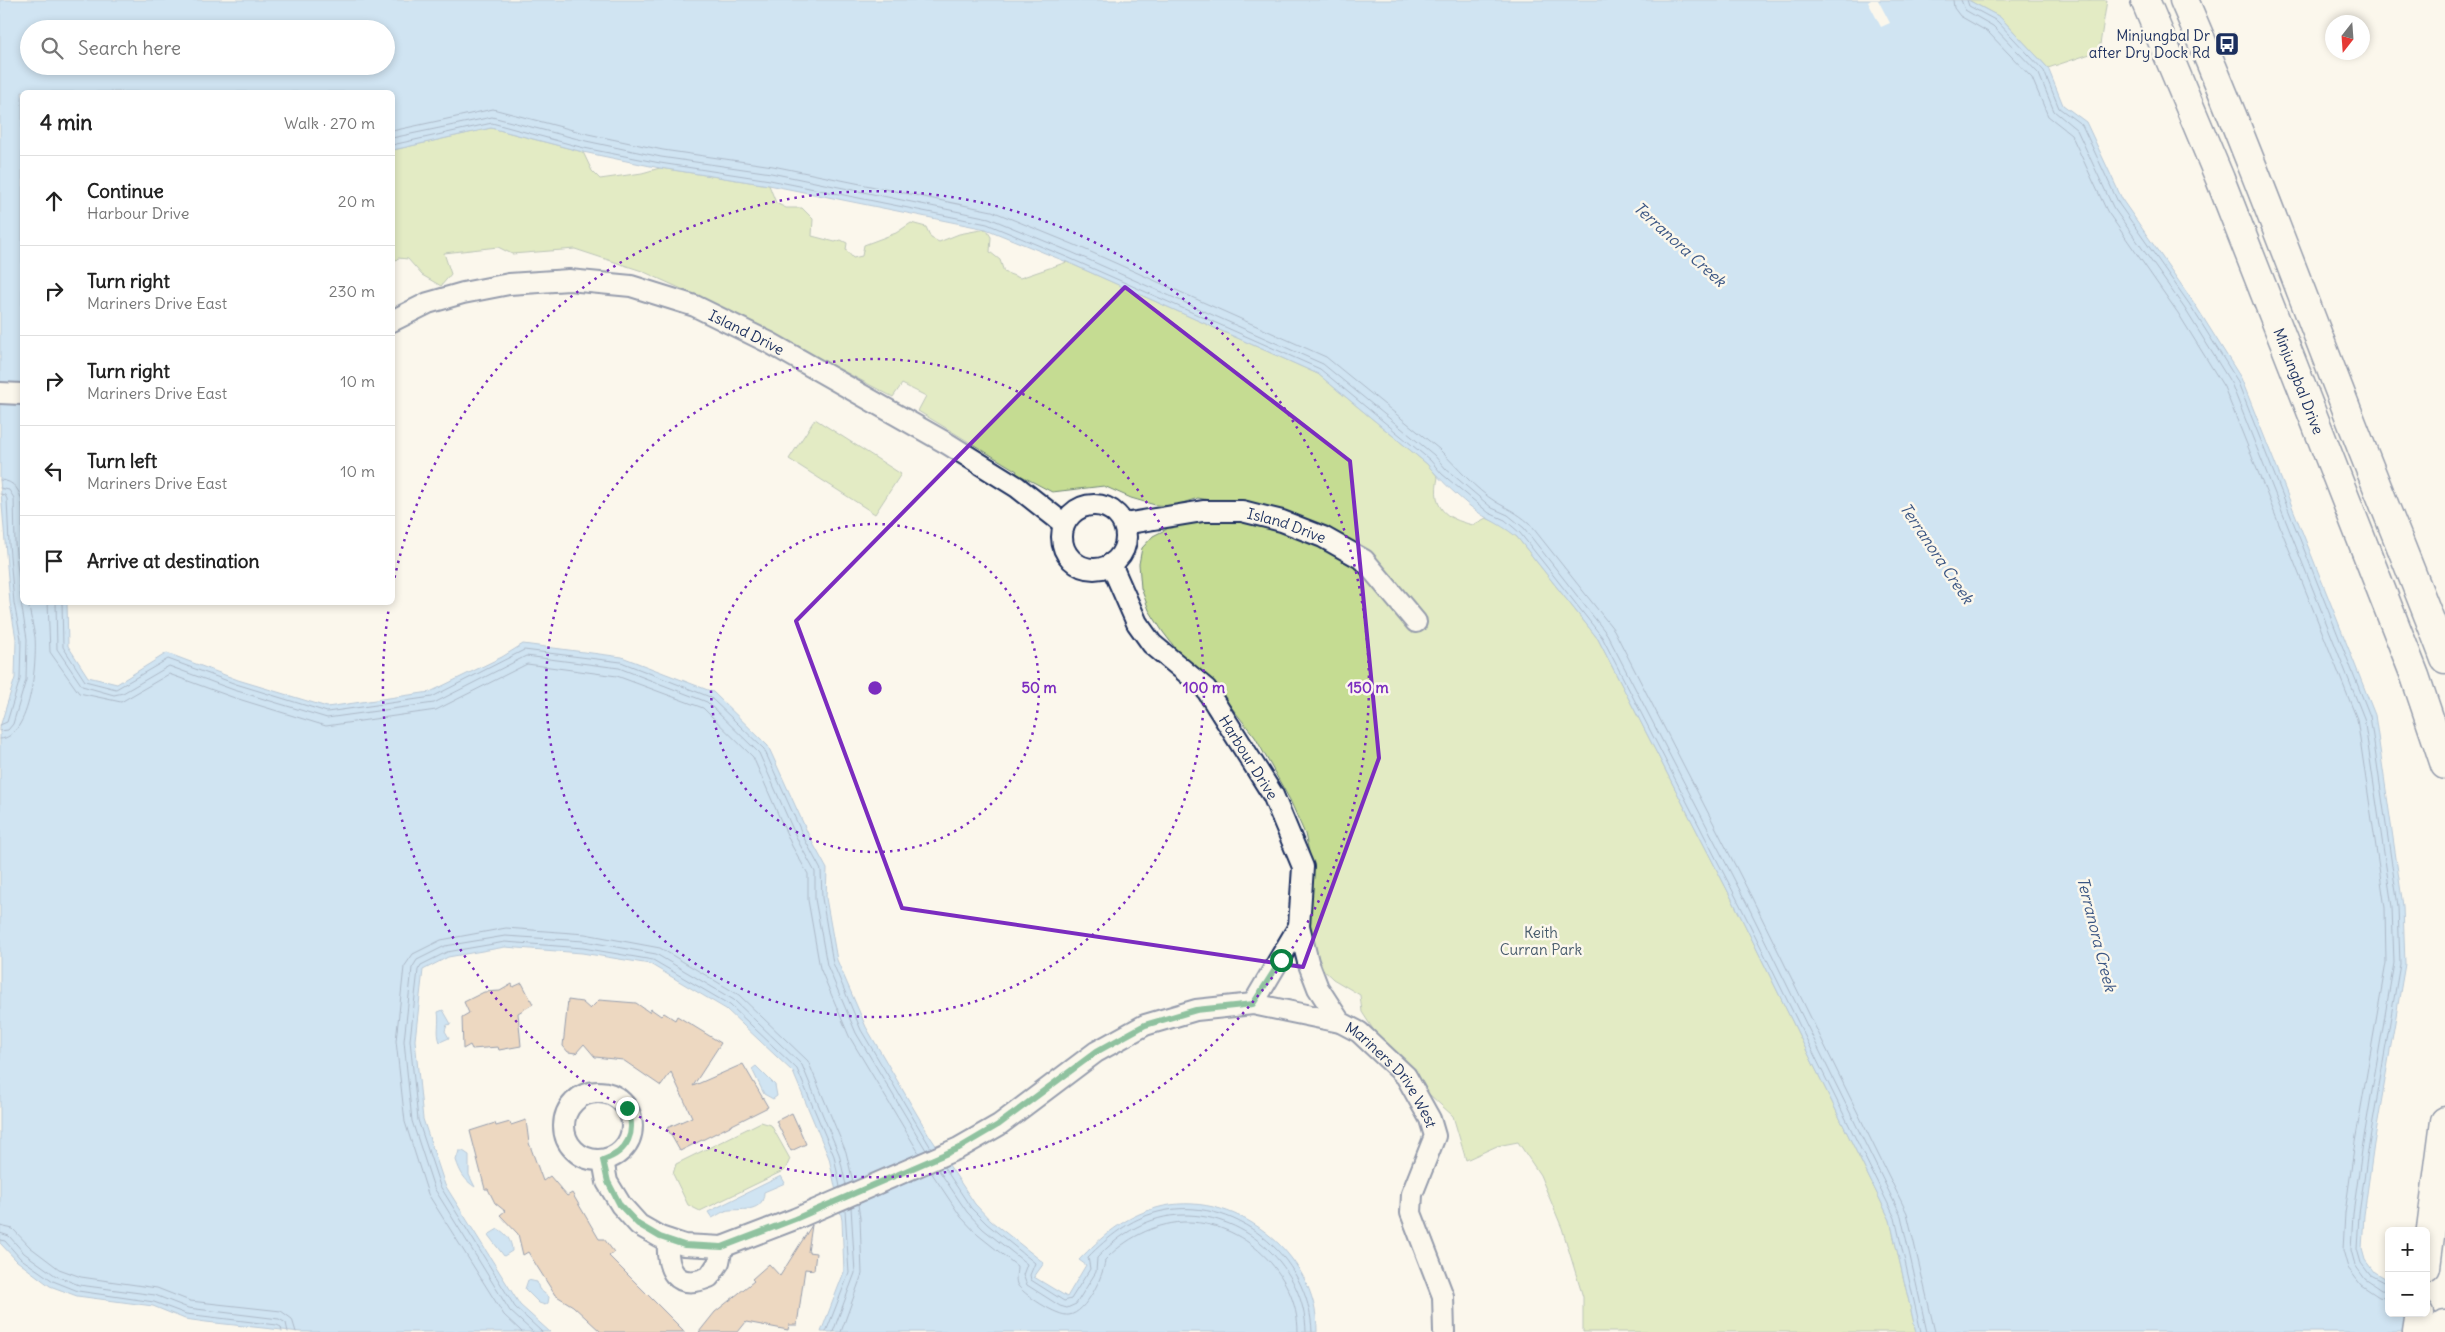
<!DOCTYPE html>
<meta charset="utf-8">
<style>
body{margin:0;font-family:Delius,sans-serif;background:#f2f2f2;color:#222}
.controls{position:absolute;right:15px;bottom:15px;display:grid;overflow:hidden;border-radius:8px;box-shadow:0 2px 8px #0003}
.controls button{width:45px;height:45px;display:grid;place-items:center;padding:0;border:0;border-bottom:1px solid #e0e0e0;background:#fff;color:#222;font:25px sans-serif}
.compass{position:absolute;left:2325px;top:15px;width:45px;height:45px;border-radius:50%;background:#fff;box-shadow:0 2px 8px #0003;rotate:197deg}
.stop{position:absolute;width:15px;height:15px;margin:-11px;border:4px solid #0b8043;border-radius:50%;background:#fff}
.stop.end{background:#0b8043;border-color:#fff;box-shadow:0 1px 5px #0008}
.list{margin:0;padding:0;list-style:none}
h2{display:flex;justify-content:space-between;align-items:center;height:65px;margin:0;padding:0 20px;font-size:21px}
h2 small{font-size:16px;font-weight:400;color:#767676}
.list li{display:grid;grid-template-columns:32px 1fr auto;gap:15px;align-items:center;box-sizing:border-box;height:90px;padding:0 20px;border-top:1px solid #e0e0e0}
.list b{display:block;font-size:19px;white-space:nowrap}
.list p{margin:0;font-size:16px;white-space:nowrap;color:#767676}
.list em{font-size:16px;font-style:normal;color:#767676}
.icon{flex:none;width:28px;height:28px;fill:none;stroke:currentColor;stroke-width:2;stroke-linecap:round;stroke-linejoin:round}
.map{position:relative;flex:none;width:2445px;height:1332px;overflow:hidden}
.search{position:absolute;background:#fff;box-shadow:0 2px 8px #0003;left:20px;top:20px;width:375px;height:55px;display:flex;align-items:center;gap:12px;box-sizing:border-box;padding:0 18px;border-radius:28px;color:#767676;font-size:19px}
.panel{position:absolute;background:#fff;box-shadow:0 2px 8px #0003;left:20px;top:90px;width:375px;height:515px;border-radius:8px}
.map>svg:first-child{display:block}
</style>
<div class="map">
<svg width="2445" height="1332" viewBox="0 0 2445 1332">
<rect width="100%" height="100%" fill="#fbf7ec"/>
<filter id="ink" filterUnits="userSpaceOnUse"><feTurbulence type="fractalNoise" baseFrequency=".02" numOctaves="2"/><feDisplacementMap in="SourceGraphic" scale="10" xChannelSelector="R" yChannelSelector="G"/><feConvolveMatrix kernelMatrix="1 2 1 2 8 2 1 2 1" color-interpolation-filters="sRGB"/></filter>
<g filter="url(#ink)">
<!-- green -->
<path fill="#c5dc92" stroke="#708678" d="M1968 0H2107L2099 51 2048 68 2000 17Z
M491 128 583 152 592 171 600 179 642 173 660 168 769 185 776 203 786 208H802L813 219 812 236 835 242 841 240 847 243 846 250 853 258 862 256 864 245 896 233 911 223 926 227 931 238 939 242 959 234 986 229 991 237 990 252 1000 260 1004 272 1020 278 1067 262 1318 374 1427 464 1438 477C1432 508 1444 518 1473 525L1486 518 1502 525 1517 537 1598 639 1736 907 1890 1220 1916 1332H1583V1297L1562 1228 1540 1175 1518 1142 1497 1146 1466 1160 1453 1116 1394 1062 1362 1012 1360 995 1333 979 1312 959 1310 945 1312 865 1305 834 1290 800 1255 737 1212 683 1179 653 1163 632 1149 610 1141 588 1139 564 1142 548 1153 536 1220 502 1198 498 1173 506 1155 505 1131 498 1104 486 1052 492 1016 473 1017 471 918 411 926 396 902 384 893 397 715 304 642 271 575 249 512 254 498 247 444 253 451 274 441 286 422 275 408 259 398 258 393 263V150Z
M815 419 901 474 875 514 789 459Z
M761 1122 771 1125 790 1159 785 1170 700 1211 688 1205 673 1174 676 1164Z"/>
<!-- water -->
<path fill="#9bccf8" stroke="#688dba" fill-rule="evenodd" d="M0 0H1968L2000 17 2048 68 2063 105 2086 122 2123 201 2194 303 2241 378 2375 715 2403 906 2405 964 2374 1144 2364 1215 2362 1249 2365 1260 2374 1272 2389 1281V1313H2426L2445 1332H1916L1890 1220 1736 907 1598 639 1517 537C1507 529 1498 524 1487 518 1469 508 1440 480 1427 464L1318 374 1067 262 986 229 769 185 660 168 583 152 491 128 393 150 392 92H22V602L67 603 68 646 88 677 117 684 167 653 238 680 327 707 430 692 502 657 523 644 622 657 713 692 768 746 810 838 827 869 826 898 837 960 866 1027 929 1135 975 1204 991 1221 1044 1263 1034 1277 1067 1297 1086 1265 1079 1260C1101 1237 1124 1217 1156 1208 1232 1186 1318 1253 1317 1332H821L844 1272 842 1220 829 1158 793 1072 726 1009 650 964 582 953 505 947 448 957 423 970 415 1040 423 1119 445 1185 520 1305 550 1332H301L206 1322 185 1319 153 1306 77 1296 50 1286 17 1261 0 1243V727L15 678 16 639 10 603 0 480ZM29 29H386V66H29Z
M443 1010 451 1024 447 1025 445 1031 449 1038 440 1042C436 1032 440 1023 438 1012Z
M756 1066 775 1085 777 1096 773 1099 764 1094 752 1069Z
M459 1151H463L469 1155V1175L475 1187C464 1180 460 1172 456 1160Z
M781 1176 785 1183 764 1192C764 1212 743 1209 730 1210 724 1210 717 1216 712 1218L708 1212Z
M498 1229C506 1233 512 1241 512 1251L504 1256 488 1235Z
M528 1280 537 1282 539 1289 549 1297 548 1303 545 1305 539 1303 525 1289Z"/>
<!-- pier -->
<path fill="#fbf7ec" d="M1871 0H1878L1890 23 1881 27 1868 2Z"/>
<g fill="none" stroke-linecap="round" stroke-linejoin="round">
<!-- shore -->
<path stroke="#4e6e9c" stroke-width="1" d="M1953 0 1954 8 1960 16 1988 32 2032 78 2048 116 2071 134 2107 211 2178 313 2224 387 2357 719 2385 908 2386 963 2355 1142 2345 1213 2343 1250 2348 1268 2361 1285 2379 1297 2389 1299
M1961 0 1965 10 1993 26 2039 74 2054 111 2077 130 2113 207 2185 309 2231 383 2364 718 2392 907 2394 963 2363 1143 2353 1214 2351 1250 2355 1265 2365 1279 2381 1290 2389 1291
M1967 0 1969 6 1997 21 2044 71 2059 108 2082 125 2119 204 2190 305 2237 380 2370 716 2398 906 2400 964 2369 1144 2359 1214 2357 1249 2361 1263 2370 1275 2389 1285
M392 131 493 109 588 134 663 150 773 166 992 211 1075 245 1326 357 1439 449C1457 467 1475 489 1496 502 1510 510 1516 512 1529 523L1614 630 1752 898 1907 1213 1935 1332
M392 138 492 117 586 141 661 157 771 173 989 218 1071 252 1323 364 1434 455 1446 469 1492 508 1508 515 1524 528 1607 634 1746 902 1901 1216 1927 1332
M392 145 492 123 584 148 660 163 770 180 987 224 1069 258 1320 369 1430 460 1442 474 1489 513 1505 520 1520 533 1602 637 1740 905 1895 1218 1921 1332
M0 480C30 481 22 523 22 544
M0 488 9 490 14 498 15 544 21 602 27 639 26 680 13 724 8 730 0 731
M0 494 5 495 7 499 9 544 14 603 21 639 20 679 7 722 0 725
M48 602 50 652 79 693 121 702 169 674 232 697 326 726 436 710 527 664 617 676 703 708 753 757 792 846 808 874V900L820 968 849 1036 919 1153
M56 602 57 649 82 686 114 695 123 693 169 666 234 690 327 718 434 703 526 656 619 668 707 702 759 753 799 843 815 872V899L827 965 856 1033 926 1150
M62 602 63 647 85 681 116 689 168 659 236 684 327 712 432 697 524 650 621 662 710 697 764 749 805 840 821 870 822 898 833 963 861 1030 931 1148
M0 739C31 738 37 661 35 637 33 625 30 614 28 602
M944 1167 971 1208 987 1224 1035 1263 1030 1275 1031 1280 1064 1301 1071 1299 1090 1269 1088 1257C1108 1237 1130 1219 1158 1212 1233 1193 1310 1256 1312 1332
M938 1169 967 1212 983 1229 1027 1264 1023 1275 1027 1285 1060 1306 1067 1308 1076 1304 1096 1272 1097 1258C1119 1234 1150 1215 1183 1215 1247 1214 1305 1268 1306 1332
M931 1172 961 1217 978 1235 1017 1266C1017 1272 1015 1278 1017 1284 1022 1294 1058 1317 1069 1315 1086 1313 1104 1275 1105 1260 1125 1239 1153 1224 1183 1222 1242 1220 1298 1273 1298 1332
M0 1226 13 1229 30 1247 59 1269 81 1277 157 1288 190 1301 281 1311 292 1319 296 1332
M0 1233 9 1236 24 1253 56 1276 79 1285 155 1295 188 1308 279 1319 286 1323 288 1332
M0 1240 5 1241 20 1258 53 1281 78 1291 154 1302 186 1314 277 1325 281 1327 282 1332
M522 1332 504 1315 428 1194 405 1122 396 1041 404 967 413 954 441 940 506 928 585 934 660 948 739 995 808 1061 846 1152 853 1182
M533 1332 510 1311 434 1188 412 1121 404 1041 412 968 417 960 445 946 505 936 584 941 656 954 734 1000 802 1065 839 1154 846 1185
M542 1332 515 1307 440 1186 418 1120 410 1040 418 970 421 965 447 952 505 942 583 948 653 960 730 1005 797 1069 834 1156 840 1187
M826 1332 849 1273 845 1210
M833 1332 855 1273 851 1207
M841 1332 862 1274 860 1218 858 1204"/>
</g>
<!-- building -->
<path fill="#dcb28d" stroke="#1b2f5e" d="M522 983 533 1004 518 1013 521 1046 499 1050 498 1047 472 1049 470 1045 463 1049 462 1017 469 1013 464 1002 484 992 500 991 512 984 513 987Z
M568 1000 582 1002 590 1009 599 1000 636 1003 649 1012 651 1009 661 1016 664 1013 675 1020 677 1016 721 1043 693 1086 743 1064 768 1107 680 1151 667 1128 692 1117 671 1072 661 1086 623 1060 595 1057 584 1044 576 1053 568 1052 563 1046Z
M792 1113 806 1144 791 1151 776 1121Z
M526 1120 529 1143 543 1181 550 1176 567 1196 572 1193 599 1239H604L614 1252 609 1256 685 1332H601L573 1306 555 1295 528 1252 523 1255 518 1234 500 1215 505 1211 495 1203 488 1189H485L470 1131 495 1123 496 1126 510 1122 511 1125Z
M812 1225 808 1252 816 1253 814 1270 805 1269 797 1325H789L788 1330 746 1322 738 1332H699L715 1312 754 1281 752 1279 769 1264 780 1276Z"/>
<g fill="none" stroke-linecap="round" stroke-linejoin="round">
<defs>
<g id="minor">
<path id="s1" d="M392 321 428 303 463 293 509 284 569 280 631 286 695 306 770 343 948 444 1017 487 1064 524"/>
<path d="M0 393 22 394"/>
<circle cx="1094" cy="537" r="32"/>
<path id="s2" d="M1124 524 1203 511H1242L1282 521 1323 537 1364 560 1416 622"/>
<path id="s3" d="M1111 564 1137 623 1152 644 1206 689 1273 795 1303 867 1299 926 1253 1004"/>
<path d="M1299 926 1308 962 1318 988 1340 1022"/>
<circle cx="598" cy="1126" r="34"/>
<path id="s4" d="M603 1160 607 1182 621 1205 639 1225 660 1237 684 1245 722 1247 795 1219 959 1148 999 1125 1096 1052 1145 1025 1196 1010 1253 1004 1340 1022 1359 1032 1406 1076 1430 1119 1435 1136 1412 1194 1411 1213 1443 1296 1444 1332"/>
<path d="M668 1240C666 1269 675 1291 709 1277L719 1262 722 1247"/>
</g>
<g id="secondary">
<path id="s5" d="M2145 0 2220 179 2415 676 2445 765"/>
<path d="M2184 0C2241 132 2291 266 2343 400 2376 486 2412 572 2445 659"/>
<path d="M2426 1267 2445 1121"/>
<path d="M2417 1332 2420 1313"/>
<path d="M2444 1332 2445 1324"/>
</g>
</defs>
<!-- minor casing -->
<use href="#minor" stroke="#1b2f5e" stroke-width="24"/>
<!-- secondary casing -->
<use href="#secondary" stroke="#1b2f5e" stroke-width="31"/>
<!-- minor -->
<use href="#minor" stroke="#fbf7ec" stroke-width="20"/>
<!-- secondary -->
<use href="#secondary" stroke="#fbf7ec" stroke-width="28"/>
</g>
</g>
<g fill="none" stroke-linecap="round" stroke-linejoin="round" filter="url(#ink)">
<!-- route -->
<path stroke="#0b8043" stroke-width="6" d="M627 1108C637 1132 628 1152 603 1160L608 1182 620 1205 638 1224 660 1237 684 1245 722 1247 795 1219 959 1148 998 1125 1096 1052 1145 1025 1196 1010 1253 1004 1281 960"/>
</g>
<!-- marked area -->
<path d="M0 0H2445V1332H0ZM1125 287 1350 461 1379 758 1303 967 902 908 796 621Z" fill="#fbf7ec" fill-opacity=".55" fill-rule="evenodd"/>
<path fill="none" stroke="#7b2cbf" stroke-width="4" stroke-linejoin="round" d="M1125 287 1350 461 1379 758 1303 967 902 908 796 621Z"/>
<!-- distance rings -->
<g fill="none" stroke="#7b2cbf" stroke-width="2.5" stroke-dasharray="2.5 5">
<circle cx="875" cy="688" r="164"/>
<circle cx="875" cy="688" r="329"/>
<path d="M393 585A493 493 0 1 1 389 607"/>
</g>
<!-- icons -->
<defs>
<symbol id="bus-square" viewBox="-11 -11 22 22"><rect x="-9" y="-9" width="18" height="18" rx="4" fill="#1b2f5e" stroke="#fbf7ec"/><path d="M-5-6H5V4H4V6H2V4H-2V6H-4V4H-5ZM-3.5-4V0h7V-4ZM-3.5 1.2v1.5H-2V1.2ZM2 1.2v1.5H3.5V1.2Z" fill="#fff"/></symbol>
</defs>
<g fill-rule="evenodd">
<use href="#bus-square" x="2213" y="30" width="28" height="28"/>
</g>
<g text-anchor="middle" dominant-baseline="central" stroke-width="5" stroke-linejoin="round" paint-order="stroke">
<!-- poi labels -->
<g font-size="15" fill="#1b2f5e" stroke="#fbf7ec" text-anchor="end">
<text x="2210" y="35">Minjungbal Dr<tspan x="2210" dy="17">after Dry Dock Rd</tspan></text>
</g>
<!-- street labels -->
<g font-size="15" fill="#1b2f5e" stroke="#fbf7ec">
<text stroke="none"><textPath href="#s1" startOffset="371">Island Drive</textPath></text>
<text stroke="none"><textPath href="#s5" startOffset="411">Minjungbal Drive</textPath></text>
<text stroke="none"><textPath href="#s2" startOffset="166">Island Drive</textPath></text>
<text stroke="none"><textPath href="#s3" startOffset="241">Harbour Drive</textPath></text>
<text stroke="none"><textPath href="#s4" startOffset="919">Mariners Drive West</textPath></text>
</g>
<!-- park labels -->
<g font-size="15" fill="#465a6b" stroke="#fbf7ec">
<text x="1541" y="932">Keith<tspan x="1541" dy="17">Curran Park</tspan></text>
</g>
<!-- water labels -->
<g font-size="16" font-style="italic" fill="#3b5684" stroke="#fbf7ec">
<text transform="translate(1680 244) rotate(42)">Terranora Creek</text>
<text transform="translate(1937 553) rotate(56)">Terranora Creek</text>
<text transform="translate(2097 934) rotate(76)">Terranora Creek</text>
</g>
</g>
<circle cx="875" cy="688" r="8" fill="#7b2cbf" stroke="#fbf7ec" stroke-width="2.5"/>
<g font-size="15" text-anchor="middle" font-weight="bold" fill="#7b2cbf" stroke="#fbf7ec" stroke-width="5" stroke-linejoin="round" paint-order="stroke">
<text x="1039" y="693">50 m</text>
<text x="1204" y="693">100 m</text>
<text x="1368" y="693">150 m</text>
</g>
</svg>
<div class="controls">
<button>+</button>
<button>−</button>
</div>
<svg class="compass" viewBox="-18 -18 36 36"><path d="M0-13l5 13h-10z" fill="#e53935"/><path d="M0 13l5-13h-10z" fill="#767676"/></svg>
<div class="stop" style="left:1281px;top:960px"></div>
<div class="stop end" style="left:627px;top:1108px"></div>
<div class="search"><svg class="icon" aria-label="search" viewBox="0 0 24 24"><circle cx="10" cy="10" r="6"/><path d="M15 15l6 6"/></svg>Search here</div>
<section class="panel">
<h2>4 min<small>Walk · 270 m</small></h2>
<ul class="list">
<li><svg class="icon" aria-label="ahead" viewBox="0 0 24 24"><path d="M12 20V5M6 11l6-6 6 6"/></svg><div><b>Continue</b><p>Harbour Drive</p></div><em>20 m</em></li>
<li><svg class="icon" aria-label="right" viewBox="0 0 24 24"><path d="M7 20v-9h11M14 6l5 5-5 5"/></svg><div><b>Turn right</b><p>Mariners Drive East</p></div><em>230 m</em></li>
<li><svg class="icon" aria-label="right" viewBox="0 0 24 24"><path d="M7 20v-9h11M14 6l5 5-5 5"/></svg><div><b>Turn right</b><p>Mariners Drive East</p></div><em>10 m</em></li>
<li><svg class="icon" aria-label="left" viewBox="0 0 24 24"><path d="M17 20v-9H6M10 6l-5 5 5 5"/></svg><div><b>Turn left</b><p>Mariners Drive East</p></div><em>10 m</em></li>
<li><svg class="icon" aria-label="arrive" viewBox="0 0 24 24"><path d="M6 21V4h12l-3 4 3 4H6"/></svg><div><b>Arrive at destination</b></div></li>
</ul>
</section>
</div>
